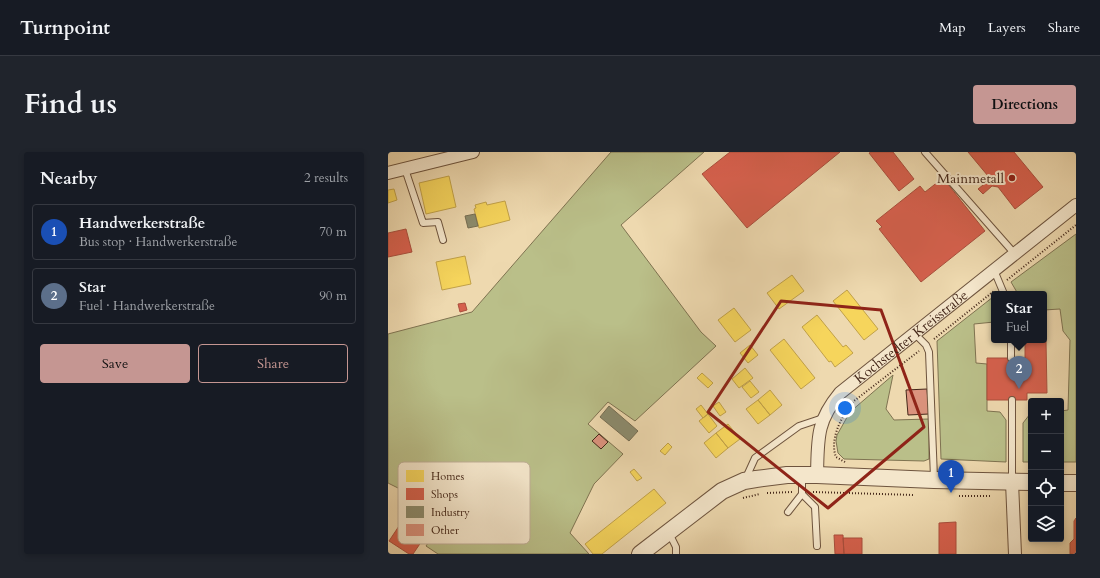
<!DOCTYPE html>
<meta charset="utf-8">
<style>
body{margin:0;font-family:Cardo,serif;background:#20242c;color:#f1f3f6}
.controls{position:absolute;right:12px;bottom:12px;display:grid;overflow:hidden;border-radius:4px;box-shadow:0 2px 6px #0003}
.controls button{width:36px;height:36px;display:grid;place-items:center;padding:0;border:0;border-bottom:1px solid #363941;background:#171b24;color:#f1f3f6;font:20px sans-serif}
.you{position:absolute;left:457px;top:256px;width:14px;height:14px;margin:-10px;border:3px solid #fff;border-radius:50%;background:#1a73e8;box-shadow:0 0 0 6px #1a73e833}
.badge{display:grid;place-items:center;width:26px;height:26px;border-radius:50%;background:#c59692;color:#fff;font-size:13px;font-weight:700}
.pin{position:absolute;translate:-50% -33px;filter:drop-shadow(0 1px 2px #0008)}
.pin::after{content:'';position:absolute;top:21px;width:14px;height:12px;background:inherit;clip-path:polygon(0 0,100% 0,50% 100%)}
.popup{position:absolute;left:603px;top:139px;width:56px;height:52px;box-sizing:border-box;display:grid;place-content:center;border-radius:4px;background:#171b24;filter:drop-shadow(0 1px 3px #0005);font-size:13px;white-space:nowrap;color:#9ea1a6}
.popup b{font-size:15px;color:#f1f3f6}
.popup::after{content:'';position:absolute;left:50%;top:100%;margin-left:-8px;border:8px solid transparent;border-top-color:#171b24}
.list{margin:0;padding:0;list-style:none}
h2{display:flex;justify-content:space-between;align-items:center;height:52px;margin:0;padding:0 16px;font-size:17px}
h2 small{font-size:13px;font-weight:400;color:#9ea1a6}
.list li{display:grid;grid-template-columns:26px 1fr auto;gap:12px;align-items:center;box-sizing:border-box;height:56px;margin:0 8px 8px;padding:0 8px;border:1px solid #363941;border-radius:4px}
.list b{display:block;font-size:15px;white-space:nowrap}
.list p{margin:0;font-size:13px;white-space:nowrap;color:#9ea1a6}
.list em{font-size:13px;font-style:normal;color:#9ea1a6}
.actions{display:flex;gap:8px;padding:12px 16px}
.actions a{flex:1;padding:9px 0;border:1px solid #c59692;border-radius:4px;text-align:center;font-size:14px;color:#c59692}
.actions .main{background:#c59692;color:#111}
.icon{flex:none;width:22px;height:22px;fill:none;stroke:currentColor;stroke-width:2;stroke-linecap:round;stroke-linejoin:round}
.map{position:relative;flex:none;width:688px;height:402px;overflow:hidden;border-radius:4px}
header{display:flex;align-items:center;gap:24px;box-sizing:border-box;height:56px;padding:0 20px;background:#171b24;border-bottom:1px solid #363941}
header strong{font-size:19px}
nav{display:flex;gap:22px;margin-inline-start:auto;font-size:14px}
.intro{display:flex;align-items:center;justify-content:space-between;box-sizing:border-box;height:96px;padding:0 24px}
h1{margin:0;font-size:28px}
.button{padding:10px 18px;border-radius:4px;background:#c59692;color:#111;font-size:14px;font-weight:700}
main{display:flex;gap:24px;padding:0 24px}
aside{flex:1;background:#171b24;border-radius:4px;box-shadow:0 2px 6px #0003}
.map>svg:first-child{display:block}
</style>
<header>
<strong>Turnpoint</strong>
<nav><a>Map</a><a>Layers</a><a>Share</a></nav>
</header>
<div class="intro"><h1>Find us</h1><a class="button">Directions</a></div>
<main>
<aside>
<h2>Nearby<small>2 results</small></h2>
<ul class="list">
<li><span class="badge" style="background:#1a4fb4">1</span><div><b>Handwerkerstraße</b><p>Bus stop · Handwerkerstraße</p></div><em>70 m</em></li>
<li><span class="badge" style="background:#5c6f8a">2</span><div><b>Star</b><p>Fuel · Handwerkerstraße</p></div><em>90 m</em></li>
</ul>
<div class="actions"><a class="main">Save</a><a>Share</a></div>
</aside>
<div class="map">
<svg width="688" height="402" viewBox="0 0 688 402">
<rect width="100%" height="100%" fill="#eed9af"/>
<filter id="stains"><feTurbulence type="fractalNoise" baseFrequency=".005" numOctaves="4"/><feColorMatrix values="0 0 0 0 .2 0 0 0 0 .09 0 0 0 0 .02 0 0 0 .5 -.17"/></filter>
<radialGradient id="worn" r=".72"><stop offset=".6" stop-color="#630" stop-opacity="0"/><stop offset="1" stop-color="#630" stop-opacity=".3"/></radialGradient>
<!-- green -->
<path fill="#babf89" stroke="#7f7351" d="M223 0H316L233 73 313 180 328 194 247 269 220 250 200 272 235 302 206 332 182 381 201 402H50L38 394 60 361 0 331V182L84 160Z
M688 82V310H673V259L680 258 682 188 675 179 672 157 656 158V142H630L623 130Z
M605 145 606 146V170L586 172 588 211 599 212V259L612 260 618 268V310L553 307 549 189Z
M505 223 498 257 506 268 541 267V307L536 309 456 307 450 301 448 289 449 283 462 260Z
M642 262 643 310H635V271Z"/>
<!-- homes -->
<path fill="#f6d55c" stroke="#c1a148" d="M61 24 68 55 38 62 31 31Z
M6 37 9 48 0 51V38Z
M117 49 122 68 91 76 86 57 88 56 87 53 98 50 99 53Z
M77 104 83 132 54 138 48 110Z
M404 123 416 139 391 157 379 141Z
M459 138 490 177 476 188 445 149Z
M346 156 363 178 347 190 330 168Z
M429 163 455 195 458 193 465 201 447 215 443 209 441 210 414 175Z
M396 187 427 226 413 237 382 198Z
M362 193 370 203 360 211 352 201Z
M357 216 365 226 351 236 344 227Z
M314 221 325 231 320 236 309 226Z
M362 229 371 240 363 246 354 235Z
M382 238 394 253 382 263 370 248Z
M370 248 382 263 370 272 358 257Z
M331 250 338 260 332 264 325 254Z
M313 253 320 262 315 266 308 257Z
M320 262 329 274 321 281 311 269Z
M340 272 352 287 340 296 328 281Z
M328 281 340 296 328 306 316 291Z
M280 291 284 295 277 303 272 299Z
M246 317 254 326 249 329 242 320Z
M266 337 278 351 214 402H205L197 392Z"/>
<!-- shops -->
<path fill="#d6604d" stroke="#aa4f3d" d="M342 0H452L359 76 314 22Z
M483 0H505L526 27 511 39 481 1Z
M580 0H626L655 35 627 57 610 35 604 34 595 42 590 37 600 29V24Z
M555 26 597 79 533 130 491 77 494 75 488 69 532 34 537 40Z
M18 77 24 100 0 105V81Z
M77 151 79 158 72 160 70 152Z
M637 189H658L659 241H639V248H599V206H637Z
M23 356 46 371 25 402H21L1 389Z
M688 366V402H682V391L686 387V369Z
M568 370V402H551V371Z
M446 383H455L456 402H447Z
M455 386H474V402H456Z"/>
<!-- industry -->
<path fill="#8c8c6e" stroke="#766e54" d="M87 62 90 74 80 76 77 64Z
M221 254 250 279 241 289 212 265Z"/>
<!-- building -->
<path fill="#dc937e" stroke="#442719" d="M539 237 541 262 520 263 518 238Z
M211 282 220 290 213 297 204 289Z"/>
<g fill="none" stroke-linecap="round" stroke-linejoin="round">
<defs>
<path id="service" d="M537 0 626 101
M17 17 35 71 50 70 55 88
M606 118 616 142
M527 182 538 193 541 200 546 326
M623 188V206
M357 328 367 306 411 274 435 266
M624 329V248
M414 342 427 355 429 394
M400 360 414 342V325
M281 381 288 395V402"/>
<g id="minor">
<path d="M0 21 85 0"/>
<path id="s1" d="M429 323C430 287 428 270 452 241L688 53"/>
<path d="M624 330 627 402"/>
</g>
<path id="tertiary" d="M673 331H688
M252 402 334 339 356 329 368 327 399 323H429L546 328 643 330"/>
</defs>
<!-- service casing -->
<use href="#service" stroke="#6e543e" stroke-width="8"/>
<!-- minor casing -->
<use href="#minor" stroke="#6e543e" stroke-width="14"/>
<!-- tertiary casing -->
<use href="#tertiary" stroke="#6e543e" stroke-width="18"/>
<!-- path -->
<path stroke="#442719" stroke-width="2" stroke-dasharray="1 2" stroke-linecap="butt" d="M619 128 688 73
M546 187 606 139
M457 310 448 305C441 287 454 263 466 249L531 199
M425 340 526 343
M379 341 404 340
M571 344H602
M355 346 372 342"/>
<!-- service -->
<use href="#service" stroke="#f4e6cb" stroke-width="6"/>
<!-- minor -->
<use href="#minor" stroke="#f4e6cb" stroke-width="12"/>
<!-- tertiary -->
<use href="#tertiary" stroke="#f4e6cb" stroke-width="16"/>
</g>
<!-- marked area -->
<path fill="none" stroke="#8f2418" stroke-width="3" stroke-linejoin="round" d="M393 149 493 158 536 275 440 356 320 260Z"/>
<!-- markers -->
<circle fill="#8f2418" stroke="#f4e6cb" stroke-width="1.5" cx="624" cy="26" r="4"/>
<g text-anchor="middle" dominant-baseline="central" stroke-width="4" stroke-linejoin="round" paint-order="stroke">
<!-- poi labels -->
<g font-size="14" fill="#442719" stroke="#f4e6cb" text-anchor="end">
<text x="616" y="26">Mainmetall</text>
</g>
<!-- street labels -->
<g font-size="14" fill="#442719" stroke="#f4e6cb">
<text stroke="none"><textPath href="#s1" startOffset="178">Kochstedter Kreisstraße</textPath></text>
</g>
</g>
<!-- legend -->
<rect x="10" y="310" width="132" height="82" rx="6" fill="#f4e6cb" stroke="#bfad96" stroke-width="1"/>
<rect x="18" y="318" width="18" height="12" fill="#f6d55c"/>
<rect x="18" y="336" width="18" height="12" fill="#d6604d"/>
<rect x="18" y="354" width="18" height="12" fill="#8c8c6e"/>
<rect x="18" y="372" width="18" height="12" fill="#dc937e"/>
<g font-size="11" fill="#442719">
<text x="43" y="328">Homes</text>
<text x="43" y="346">Shops</text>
<text x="43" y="364">Industry</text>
<text x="43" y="382">Other</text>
</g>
<rect width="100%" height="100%" filter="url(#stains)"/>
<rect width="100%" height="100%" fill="url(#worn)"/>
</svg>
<div class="controls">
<button>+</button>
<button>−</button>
<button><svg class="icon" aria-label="locate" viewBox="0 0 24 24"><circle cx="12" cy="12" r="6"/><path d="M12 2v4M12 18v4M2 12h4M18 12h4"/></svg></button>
<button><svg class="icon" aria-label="layers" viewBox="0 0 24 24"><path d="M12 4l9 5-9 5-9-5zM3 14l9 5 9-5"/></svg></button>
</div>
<div class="you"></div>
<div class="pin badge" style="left:563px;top:341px;background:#1a4fb4">1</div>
<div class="pin badge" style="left:631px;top:237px;background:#5c6f8a">2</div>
<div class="popup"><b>Star</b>Fuel</div>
</div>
</main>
